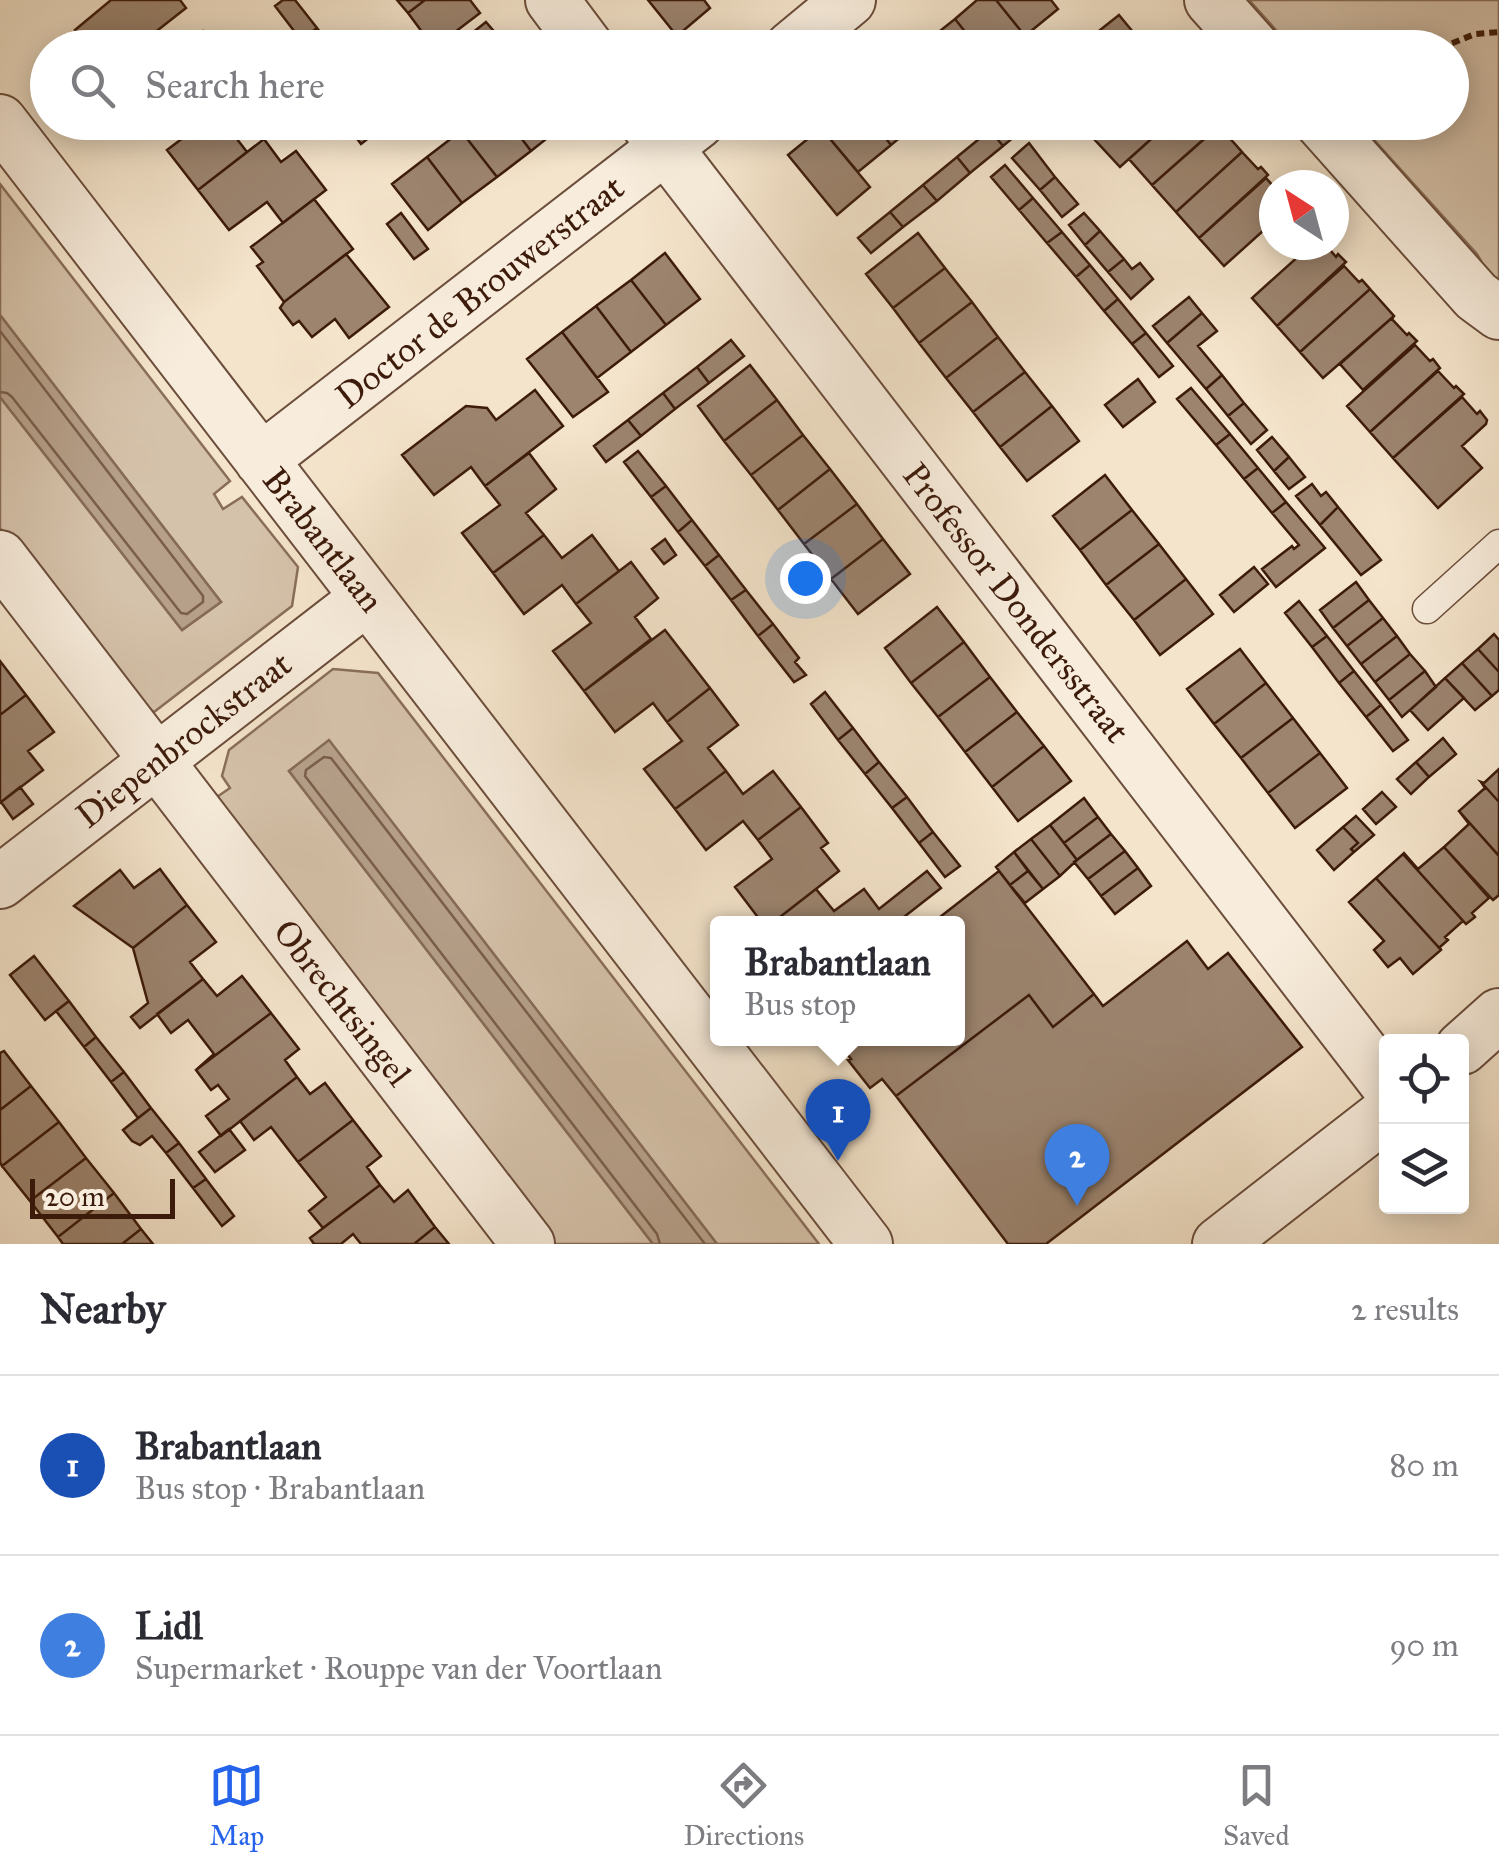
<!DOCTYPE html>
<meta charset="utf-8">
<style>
body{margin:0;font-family:"IM FELL Great Primer",serif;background:#f7f7f7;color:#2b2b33}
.controls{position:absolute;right:30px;bottom:30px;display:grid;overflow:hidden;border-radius:10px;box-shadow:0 5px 25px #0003}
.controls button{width:90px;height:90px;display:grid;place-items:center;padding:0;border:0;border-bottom:2px solid #e1e1e2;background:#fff;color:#2b2b33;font:50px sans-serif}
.compass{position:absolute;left:1259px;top:170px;width:90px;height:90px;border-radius:50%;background:#fff;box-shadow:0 5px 25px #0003;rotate:324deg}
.scale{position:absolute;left:30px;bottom:25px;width:145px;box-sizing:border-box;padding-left:10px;border:5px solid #3d1b0b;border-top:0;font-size:28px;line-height:35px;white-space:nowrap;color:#3d1b0b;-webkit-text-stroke:8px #f8eddd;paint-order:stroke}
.you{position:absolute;left:805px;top:578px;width:35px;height:35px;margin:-25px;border:8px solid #fff;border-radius:50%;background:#1a73e8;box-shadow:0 0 0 15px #1a73e833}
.badge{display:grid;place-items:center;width:65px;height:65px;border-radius:50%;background:#2563eb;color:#fff;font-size:32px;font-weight:700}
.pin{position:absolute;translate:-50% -82px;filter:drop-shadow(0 2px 5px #0008)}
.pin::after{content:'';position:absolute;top:52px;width:35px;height:30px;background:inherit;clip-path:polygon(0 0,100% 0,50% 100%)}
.popup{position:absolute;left:710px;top:916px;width:255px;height:130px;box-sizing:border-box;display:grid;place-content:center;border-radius:10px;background:#fff;filter:drop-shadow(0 2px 8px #0005);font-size:32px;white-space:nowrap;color:#7c7c81}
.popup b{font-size:38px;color:#2b2b33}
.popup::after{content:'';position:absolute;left:50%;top:100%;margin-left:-20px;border:20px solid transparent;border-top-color:#fff}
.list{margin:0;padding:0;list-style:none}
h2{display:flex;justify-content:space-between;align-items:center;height:130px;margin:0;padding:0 40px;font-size:42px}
h2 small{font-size:32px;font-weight:400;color:#7c7c81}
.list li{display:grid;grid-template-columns:65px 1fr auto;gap:30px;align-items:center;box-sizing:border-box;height:180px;padding:0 40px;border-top:2px solid #e1e1e2}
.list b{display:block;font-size:38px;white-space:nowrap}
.list p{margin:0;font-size:32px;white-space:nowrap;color:#7c7c81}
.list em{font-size:32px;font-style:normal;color:#7c7c81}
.icon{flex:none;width:55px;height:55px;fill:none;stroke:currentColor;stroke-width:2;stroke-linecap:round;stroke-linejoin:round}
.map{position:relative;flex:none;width:1499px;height:1244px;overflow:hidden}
.search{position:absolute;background:#fff;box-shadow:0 5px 25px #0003;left:30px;right:30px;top:30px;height:110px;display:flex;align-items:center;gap:25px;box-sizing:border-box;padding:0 35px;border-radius:55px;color:#7c7c81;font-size:38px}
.sheet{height:490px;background:#fff}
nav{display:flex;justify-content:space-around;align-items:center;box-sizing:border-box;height:140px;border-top:2px solid #e1e1e2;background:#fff;font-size:28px;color:#7c7c81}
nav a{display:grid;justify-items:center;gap:5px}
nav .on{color:#2563eb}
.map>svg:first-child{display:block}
</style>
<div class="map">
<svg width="1499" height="1244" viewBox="0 0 1499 1244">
<rect width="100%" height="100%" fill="#f4e4cb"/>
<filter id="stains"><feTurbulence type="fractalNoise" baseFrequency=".002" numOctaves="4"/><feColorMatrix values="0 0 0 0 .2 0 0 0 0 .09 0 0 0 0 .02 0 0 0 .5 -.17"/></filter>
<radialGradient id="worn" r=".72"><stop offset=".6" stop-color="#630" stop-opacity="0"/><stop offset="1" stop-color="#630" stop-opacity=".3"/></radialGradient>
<!-- green -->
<path fill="#d5c2aa" stroke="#896e5a" stroke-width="2.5" d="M1249 0H1499V293L1483 281 1481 261 1477 254 1375 141 1356 135 1341 123 1452 122V48L1291 47Z
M0 184 230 481 214 494 223 509 242 497 298 567 292 606 154 712 139 705 127 693 0 528V397L182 630 221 602 0 315Z
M333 669 378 673 819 1244H717L329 741 289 771 653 1244H552L211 801 230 788 222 776 229 750Z"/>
<!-- water -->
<path fill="#b6a08a" stroke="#866b57" stroke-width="2.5" d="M0 315 221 602 182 630 0 397Z
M329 740 717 1244H653L289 771Z"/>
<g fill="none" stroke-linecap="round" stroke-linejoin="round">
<!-- shore -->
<path stroke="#7a5e4a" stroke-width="2.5" d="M0 331 203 596V602L187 614 181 613 12 397 7 393 0 392
M660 1244 657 1234 305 776 306 770 324 757 331 758 705 1244"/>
</g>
<!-- building -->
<path fill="#9c846f" stroke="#3d1b0b" stroke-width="2.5" d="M111 0H180L186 8 135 48H89L75 30Z
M283 0H295L317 28 301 40 275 6Z
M397 0H425L408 13Z
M425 0H470L480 13 434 48 408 13Z
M648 0H704L710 8 677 36Z
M977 0H996L1025 36 1011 48H978L955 19Z
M996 0H1051L1058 9 1025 36Z
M1119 15 1138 38 1126 48H1090L1085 42Z
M955 19 978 48H922L921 46Z
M486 22 499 37 486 48H453Z
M317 28 332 48H306L301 40Z
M203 31 216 48H181Z
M154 32 167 48H135Z
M204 122H240L230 130 247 152 198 190 167 150Z
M356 122H389L361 144 349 128Z
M472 122H509L531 151 497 177 461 131Z
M509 122H564L565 124 531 151Z
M827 122H873L891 145 858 172 821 128Z
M873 122H919L891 145Z
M999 122H1032L1003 146 990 130Z
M1116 122H1170L1120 167 1095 140Z
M1170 122 1222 123 1152 185 1129 159Z
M1219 126 1242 152 1176 212 1152 185Z
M821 128 870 187 837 215 788 155Z
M990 130 1003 146 970 173 957 157Z
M461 131 497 177 462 203 427 157Z
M264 139 281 162 296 151 326 190 283 223 267 202 229 230 198 190Z
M1029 143 1055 177 1040 190 1012 158Z
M1242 152 1258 169 1261 167 1268 175 1199 238 1176 212Z
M427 157 462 203 428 230 392 184Z
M957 157 970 173 937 201 923 185Z
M1005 165 1033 198 1019 210 991 177Z
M1055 177 1078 204 1062 217 1040 190Z
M1266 178 1274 187V221L1224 266 1199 238Z
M923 185 937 201 903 227 890 212Z
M1033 198 1062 232 1047 243 1019 210Z
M314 199 353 249 284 302 257 266 263 262 251 247Z
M890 212 903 227 871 253 858 238Z
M401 213 428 249 414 259 387 224Z
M1084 213 1100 231 1085 245 1069 225Z
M1100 231 1124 259 1108 272 1085 245Z
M1062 232 1090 265 1076 277 1047 243Z
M918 233 945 268 893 308 866 274Z
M1311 245H1326L1336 257 1338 254 1346 262 1277 326 1252 298Z
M665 253 700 299 666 325 631 280Z
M346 254 389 307 349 338 335 319 312 337 299 321 293 325 280 308 284 302Z
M1124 259 1132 269 1140 263 1153 279 1131 299 1108 272Z
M1090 265 1118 299 1104 311 1076 277Z
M1344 266 1359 282 1362 280 1370 289 1300 352 1277 326Z
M945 268 972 302 919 343 893 308Z
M631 280 666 325 631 352 596 306Z
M1370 289 1394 316 1323 378 1300 352Z
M1189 297 1202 313 1167 343 1153 326Z
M1118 299 1146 333 1132 344 1104 311Z
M972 302 998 337 946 378 919 343Z
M596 306 631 352 597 378 562 332Z
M1202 313 1217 331 1198 346 1222 375 1206 389 1167 343Z
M1394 316 1392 319 1407 335 1409 333 1417 341 1363 390 1340 364Z
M562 332 608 392 573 417 527 359Z
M1146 333 1173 366 1159 377 1132 344Z
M998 337 1025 372 973 412 946 378Z
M731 340 744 356 709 383 697 367Z
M1415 345 1430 361 1433 359 1440 368 1370 432 1347 406Z
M750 365 777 400 724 441 698 406Z
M697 367 709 383 675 409 663 393Z
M1438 371 1454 388 1456 386 1464 394 1393 458 1370 432Z
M1025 372 1052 406 1000 447 973 412Z
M1222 375 1244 403 1228 416 1206 389Z
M1138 379 1155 402 1123 427 1105 405Z
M1191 388 1230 434 1216 445 1177 399Z
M535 390 563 426 485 486 471 467 434 495 402 455 466 406 487 408 496 420Z
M663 393 675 409 641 436 628 420Z
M1462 397 1477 414 1480 411 1487 420 1486 424 1462 446 1482 468 1438 508 1393 458Z
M777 400 803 435 751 475 724 441Z
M1244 403 1267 430 1251 444 1228 416Z
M1052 406 1079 441 1027 481 1000 447Z
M628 420 641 436 606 462 594 446Z
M1230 434 1258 468 1244 479 1216 445Z
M803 435 830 469 778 510 751 475Z
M1272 437 1289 457 1274 471 1257 450Z
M638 451 666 486 651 497 624 462Z
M529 453 556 489 526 513 544 535 493 573 462 533 500 505 485 486Z
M1289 457 1305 477 1289 489 1274 471Z
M1258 468 1286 502 1272 513 1244 479Z
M830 469 857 504 804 544 778 510Z
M1105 475 1132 510 1080 550 1053 516Z
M1312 484 1321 496 1326 492 1338 507 1320 525 1296 496Z
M666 486 692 520 678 532 651 497Z
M1286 502 1325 548 1276 587 1262 569 1292 546 1294 549 1299 545 1272 513Z
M857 504 883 539 831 579 804 544Z
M1338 507 1381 560 1361 575 1320 525Z
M1132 510 1159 544 1106 585 1080 550Z
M692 520 719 555 705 566 678 532Z
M544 535 562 558 592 535 619 571 576 604 562 585 524 614 493 573Z
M665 539 676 555 664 564 652 549Z
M883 539 910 574 858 614 831 579Z
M1159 544 1186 579 1134 620 1106 585Z
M719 555 746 590 731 600 705 566Z
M631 562 658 598 635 617 651 639 584 691 553 651 591 623 576 604Z
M1254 567 1268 584 1234 612 1220 595Z
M1186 579 1213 614 1160 655 1134 620Z
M1356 582 1369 600 1333 628 1320 610Z
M746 590 773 624 758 636 731 600Z
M1369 600 1383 618 1347 646 1333 628Z
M1299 601 1327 636 1312 647 1285 613Z
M937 607 964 642 911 683 885 648Z
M1383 618 1397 636 1361 664 1347 646Z
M773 624 799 658 795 662 806 675 794 682 758 636Z
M665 630 710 688 667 722 653 703 615 732 584 691Z
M1494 634 1499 640V672L1478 649Z
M1327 636 1354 671 1339 683 1312 647Z
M1397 636 1410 654 1375 682 1361 664Z
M964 642 990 677 938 717 911 683Z
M1240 649 1266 683 1214 724 1187 689Z
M1478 649 1499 672V690L1492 696 1462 663Z
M1410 654 1425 671 1389 700 1375 682Z
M0 661 26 695 0 715Z
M1462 663 1492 696 1475 710 1445 678Z
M1354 671 1381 705 1366 717 1339 683Z
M1425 671 1436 687 1402 717 1389 700Z
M990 677 1017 712 965 752 938 717Z
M1445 678 1464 698 1428 730 1410 710Z
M1266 683 1293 718 1241 758 1214 724Z
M710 688 738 725 708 748 726 771 675 809 644 769 682 741 667 722Z
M825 692 853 728 838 740 811 704Z
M26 695 54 732 28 751 43 770 0 803V715Z
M1381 705 1408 740 1393 751 1366 717Z
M1017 712 1044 746 992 787 965 752Z
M1293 718 1320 753 1268 793 1241 758Z
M853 728 879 762 865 774 838 740Z
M1443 738 1456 754 1429 777 1416 762Z
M1044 746 1071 781 1018 821 992 787Z
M1320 753 1347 788 1295 828 1268 793Z
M879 762 907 797 892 808 865 774Z
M1416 762 1429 777 1411 794 1397 779Z
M1499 769V802L1481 782 1484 783Z
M726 771 743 794 773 771 801 807 758 840 743 821 706 850 675 809Z
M1481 782 1499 802V856L1459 811 1485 788Z
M20 787 33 804 13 819 1 802Z
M1382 792 1396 807 1376 824 1363 809Z
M907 797 933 832 919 843 892 808Z
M1084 798 1098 817 1064 843 1050 825Z
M801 807 828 843 821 848 839 871 771 924H763L735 887 772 859 758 840Z
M1459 811 1499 856V895L1493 900 1444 847 1469 824Z
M1356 816 1374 835 1354 852 1351 849 1358 843 1343 827Z
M1098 817 1111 834 1077 860 1064 843Z
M1050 825 1077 860 1060 876 1031 839Z
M1343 827 1358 843 1351 849 1354 852 1334 870 1317 850Z
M933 832 960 866 945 877 919 843Z
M1111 834 1125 851 1088 879 1074 862Z
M1031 839 1060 876 1043 889 1014 852Z
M1444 847 1489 898 1472 913 1475 917 1466 924 1403 854 1404 853 1418 869Z
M1125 851 1138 868 1101 896 1088 879Z
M1014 852 1028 871 1010 885 996 867Z
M1403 854 1463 921 1445 937 1448 940 1440 947 1441 950 1376 878Z
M1138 868 1151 886 1115 914 1101 896Z
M160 869 187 905 133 948 74 906 120 870 134 888Z
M927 871 941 888 895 924H771L816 889 834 911 864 889 879 909Z
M999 871 1094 994 1053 1027 1029 995 896 1096 882 1079 870 1088 848 1060 851 1059 844 1050 842 1052 831 1038H958V924H931Z
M1028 871 1043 889 1025 903 1010 885Z
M1376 878 1441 950 1413 974 1400 958 1388 967 1374 950 1384 941 1349 902Z
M187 905 216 942 190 962 203 979 140 1028 131 1017 148 1003 133 948Z
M1187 941 1208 969 1228 953 1302 1047 1046 1244H1008L896 1096 1029 995 1053 1027 1094 994 1103 1006Z
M34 956 69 1001 45 1020 10 975Z
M242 976 271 1013 196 1070 214 1054 188 1020 171 1033 157 1014 203 979 217 996Z
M69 1001 96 1037 84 1047 56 1011Z
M271 1013 299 1049 285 1060 297 1077 221 1136 206 1116 229 1099 218 1085 211 1090 196 1070Z
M96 1037 124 1072 111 1082 84 1047Z
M4 1051 31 1086 0 1110V1053Z
M124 1072 151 1108 138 1118 111 1082Z
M297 1077 310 1094 325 1083 353 1120 298 1162 271 1127 254 1140 240 1121Z
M31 1086 59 1122 2 1166 0 1162V1110Z
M151 1108 179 1143 166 1153 152 1136 140 1145 132 1141 123 1130Z
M353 1120 381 1156 367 1167 380 1185 323 1228 309 1211 326 1197 298 1162Z
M59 1122 86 1158 30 1201 2 1166Z
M229 1129 245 1150 215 1172 199 1152Z
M179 1143 206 1179 193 1188 166 1153Z
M86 1158 114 1193 58 1237 30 1201Z
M206 1179 234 1216 222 1226 193 1188Z
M380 1185 394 1202 408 1190 435 1227 414 1244H361L353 1234 341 1244H314L310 1238Z
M114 1193 141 1229 122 1244H63L58 1237Z
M435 1227 449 1244H414Z
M141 1229 153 1244H122Z"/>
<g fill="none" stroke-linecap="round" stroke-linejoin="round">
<defs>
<path id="service" d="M1427 609 1499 544"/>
<path id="minor" d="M552 0 588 48
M1211 0 1254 48
M791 48 849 0
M0 121 866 1244
M646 122 1386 1083
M1321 122 1476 296 1499 313
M261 460 698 122
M0 557 528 1244
M0 882 367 598
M1462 1048 1499 1015
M1219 1244 1386 1114"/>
</defs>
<!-- service casing -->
<use href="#service" stroke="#6b4d3b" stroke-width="31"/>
<!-- minor casing -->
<use href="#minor" stroke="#6b4d3b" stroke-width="56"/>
<!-- path -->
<path stroke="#3d1b0b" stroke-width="6" stroke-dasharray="8 5" stroke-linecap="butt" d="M1440 48 1475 34 1499 32"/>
<!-- service -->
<use href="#service" stroke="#f8eddd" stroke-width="28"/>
<!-- minor -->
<use href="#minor" stroke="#f8eddd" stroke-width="52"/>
</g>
<g text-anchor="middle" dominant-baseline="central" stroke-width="10" stroke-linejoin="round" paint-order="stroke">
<!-- street labels -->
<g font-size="35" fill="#3d1b0b" stroke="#f8eddd">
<text transform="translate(480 292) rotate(-38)">Doctor de Brouwerstraat</text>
<text transform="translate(323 540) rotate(52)">Brabantlaan</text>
<text transform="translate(1016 603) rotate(52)">Professor Dondersstraat</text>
<text transform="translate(184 740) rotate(-38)">Diepenbrockstraat</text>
<text transform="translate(342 1003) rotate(52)">Obrechtsingel</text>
</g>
</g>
<rect width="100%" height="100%" filter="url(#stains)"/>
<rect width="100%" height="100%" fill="url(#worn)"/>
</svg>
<div class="controls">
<button><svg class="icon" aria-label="locate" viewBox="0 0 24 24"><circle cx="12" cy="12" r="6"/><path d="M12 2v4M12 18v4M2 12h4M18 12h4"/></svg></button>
<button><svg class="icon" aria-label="layers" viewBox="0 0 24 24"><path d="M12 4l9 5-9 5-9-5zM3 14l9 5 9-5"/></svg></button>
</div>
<svg class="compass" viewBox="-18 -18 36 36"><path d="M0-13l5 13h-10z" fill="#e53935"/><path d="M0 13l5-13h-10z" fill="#7c7c81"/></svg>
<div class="scale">20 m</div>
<div class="you"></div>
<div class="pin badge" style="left:838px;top:1161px;background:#1a4fb4">1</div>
<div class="popup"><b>Brabantlaan</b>Bus stop</div>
<div class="pin badge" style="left:1077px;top:1206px;background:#3f7fe0">2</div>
<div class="search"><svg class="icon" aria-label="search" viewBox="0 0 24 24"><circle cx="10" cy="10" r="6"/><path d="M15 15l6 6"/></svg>Search here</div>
</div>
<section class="sheet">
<h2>Nearby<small>2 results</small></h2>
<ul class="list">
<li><span class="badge" style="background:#1a4fb4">1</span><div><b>Brabantlaan</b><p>Bus stop · Brabantlaan</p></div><em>80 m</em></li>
<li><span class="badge" style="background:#3f7fe0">2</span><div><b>Lidl</b><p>Supermarket · Rouppe van der Voortlaan</p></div><em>90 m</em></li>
</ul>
</section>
<nav>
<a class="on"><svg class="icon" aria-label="map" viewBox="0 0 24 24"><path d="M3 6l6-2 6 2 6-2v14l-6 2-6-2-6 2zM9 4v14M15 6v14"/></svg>Map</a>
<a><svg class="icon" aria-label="directions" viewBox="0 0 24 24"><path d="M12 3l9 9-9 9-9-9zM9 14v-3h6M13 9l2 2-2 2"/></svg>Directions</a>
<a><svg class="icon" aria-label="saved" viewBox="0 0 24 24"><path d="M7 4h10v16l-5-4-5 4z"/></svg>Saved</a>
</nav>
